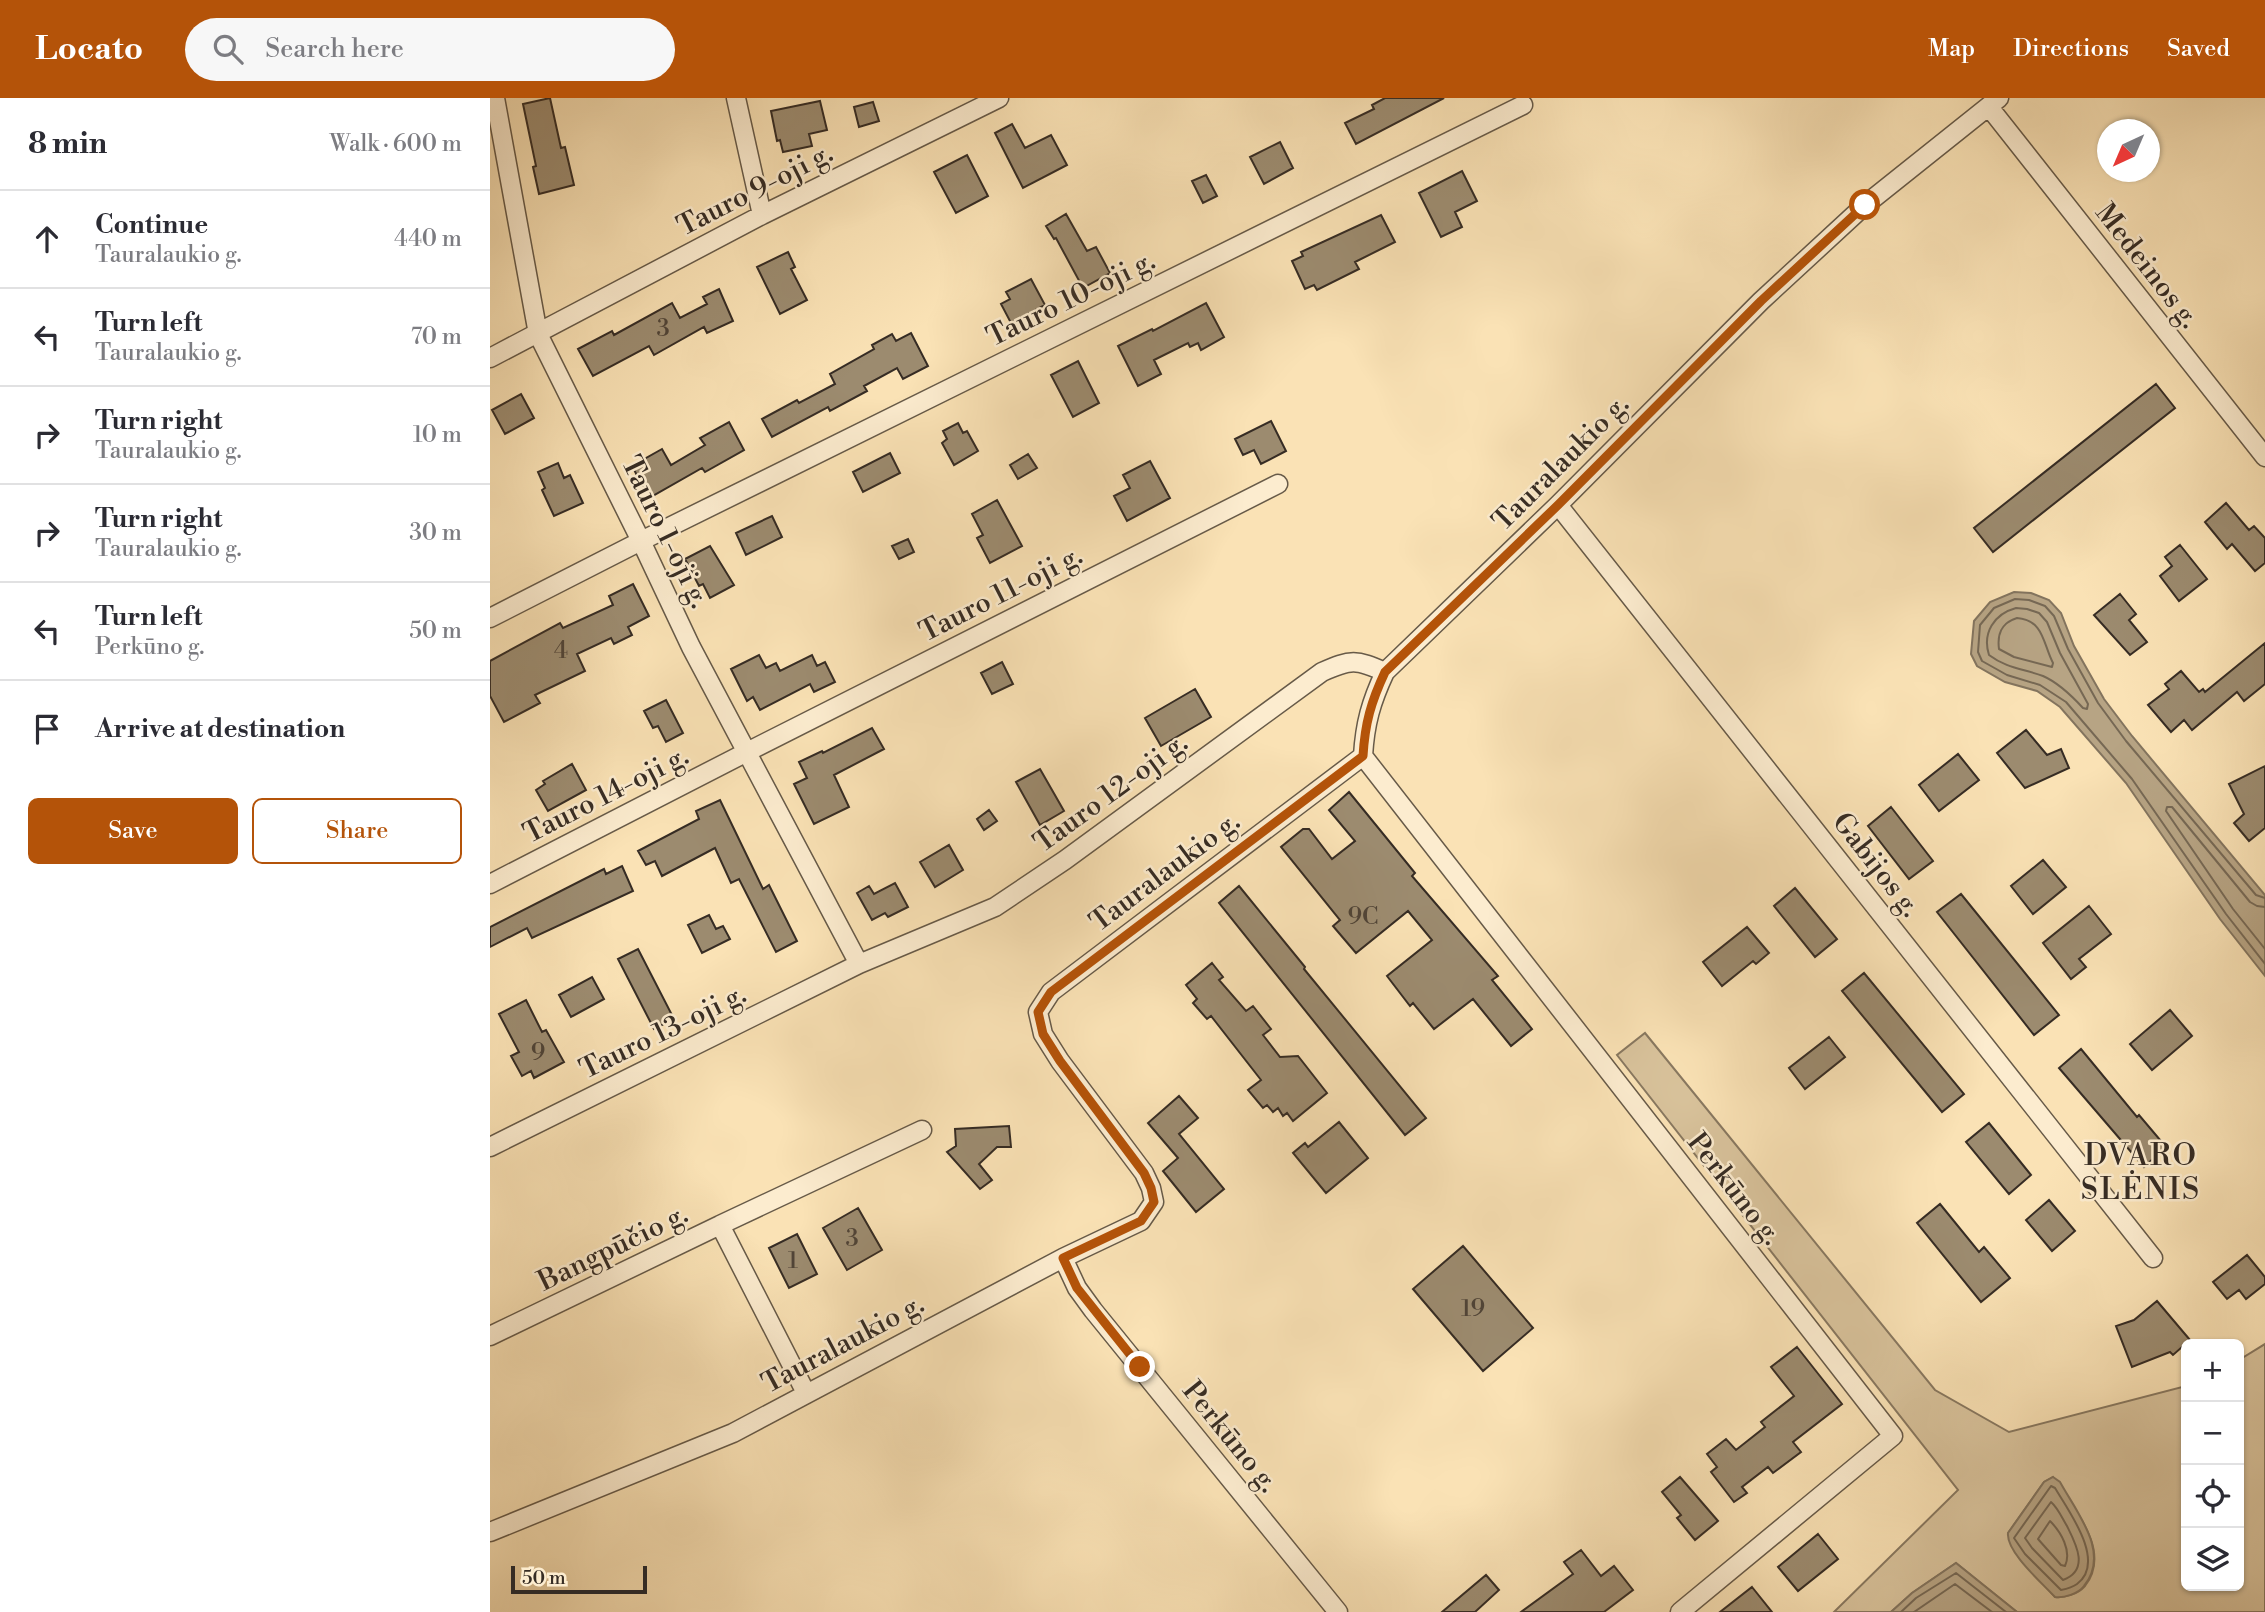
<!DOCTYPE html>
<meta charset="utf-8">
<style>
body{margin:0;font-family:"Libre Bodoni",serif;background:#f7f7f7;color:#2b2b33}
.controls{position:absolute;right:21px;bottom:21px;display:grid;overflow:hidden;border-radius:10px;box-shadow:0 2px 5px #0004}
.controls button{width:63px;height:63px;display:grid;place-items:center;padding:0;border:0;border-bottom:2px solid #e1e1e2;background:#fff;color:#2b2b33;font:35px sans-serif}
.compass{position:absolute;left:1607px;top:21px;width:63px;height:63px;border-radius:50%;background:#fff;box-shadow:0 2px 5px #0004;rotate:224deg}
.scale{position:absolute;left:21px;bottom:18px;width:136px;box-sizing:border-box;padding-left:7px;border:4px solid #362c24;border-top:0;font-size:19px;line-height:24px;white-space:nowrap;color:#362c24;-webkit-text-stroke:5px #fceccf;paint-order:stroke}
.stop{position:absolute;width:21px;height:21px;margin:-16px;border:5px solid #b45309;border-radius:50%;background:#fff}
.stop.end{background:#b45309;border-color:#fff;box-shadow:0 2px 7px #0008}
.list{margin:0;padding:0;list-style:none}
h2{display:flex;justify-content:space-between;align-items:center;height:91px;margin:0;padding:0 28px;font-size:30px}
h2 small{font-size:23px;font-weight:400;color:#7c7c81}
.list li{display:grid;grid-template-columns:46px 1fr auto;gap:21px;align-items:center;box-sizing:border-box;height:98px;padding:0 28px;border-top:2px solid #e1e1e2}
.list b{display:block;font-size:26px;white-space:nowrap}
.list p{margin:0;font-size:23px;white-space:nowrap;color:#7c7c81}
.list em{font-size:23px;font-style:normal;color:#7c7c81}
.actions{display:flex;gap:14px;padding:21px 28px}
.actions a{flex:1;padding:16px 0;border:2px solid #b45309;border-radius:10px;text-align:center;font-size:24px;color:#b45309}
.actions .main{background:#b45309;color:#fff}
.icon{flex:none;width:38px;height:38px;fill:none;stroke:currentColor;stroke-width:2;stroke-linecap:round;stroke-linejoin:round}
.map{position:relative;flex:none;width:1775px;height:1514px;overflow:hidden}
header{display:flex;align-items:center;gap:42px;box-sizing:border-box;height:98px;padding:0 35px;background:#b45309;color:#fff}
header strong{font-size:33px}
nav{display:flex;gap:38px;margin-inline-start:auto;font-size:24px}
.search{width:490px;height:63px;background:#f7f7f7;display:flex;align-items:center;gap:18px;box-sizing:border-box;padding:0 24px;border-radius:38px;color:#7c7c81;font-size:26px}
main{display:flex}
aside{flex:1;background:#fff}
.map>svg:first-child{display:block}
</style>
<header>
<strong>Locato</strong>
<div class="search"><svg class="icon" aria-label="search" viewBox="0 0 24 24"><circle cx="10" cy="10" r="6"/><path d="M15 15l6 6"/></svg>Search here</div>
<nav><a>Map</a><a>Directions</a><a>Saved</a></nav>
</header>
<main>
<aside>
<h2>8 min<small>Walk · 600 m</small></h2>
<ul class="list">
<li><svg class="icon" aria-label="ahead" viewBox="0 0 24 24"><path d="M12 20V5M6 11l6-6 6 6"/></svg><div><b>Continue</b><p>Tauralaukio g.</p></div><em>440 m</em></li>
<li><svg class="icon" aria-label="left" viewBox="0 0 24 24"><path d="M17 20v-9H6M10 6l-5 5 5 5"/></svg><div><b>Turn left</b><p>Tauralaukio g.</p></div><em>70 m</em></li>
<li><svg class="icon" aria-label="right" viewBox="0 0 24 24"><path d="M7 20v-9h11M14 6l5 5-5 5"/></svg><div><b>Turn right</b><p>Tauralaukio g.</p></div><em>10 m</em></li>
<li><svg class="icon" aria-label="right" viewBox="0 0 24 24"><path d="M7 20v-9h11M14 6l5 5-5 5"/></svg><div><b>Turn right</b><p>Tauralaukio g.</p></div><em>30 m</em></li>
<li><svg class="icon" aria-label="left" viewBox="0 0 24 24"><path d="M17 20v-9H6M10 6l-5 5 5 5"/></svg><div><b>Turn left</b><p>Perkūno g.</p></div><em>50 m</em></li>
<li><svg class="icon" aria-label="arrive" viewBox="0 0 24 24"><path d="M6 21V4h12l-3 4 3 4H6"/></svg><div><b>Arrive at destination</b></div></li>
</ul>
<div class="actions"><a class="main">Save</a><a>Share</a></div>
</aside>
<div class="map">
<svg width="1775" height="1514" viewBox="0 0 1775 1514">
<rect width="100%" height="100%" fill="#fae2b5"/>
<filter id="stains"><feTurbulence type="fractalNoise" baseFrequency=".00286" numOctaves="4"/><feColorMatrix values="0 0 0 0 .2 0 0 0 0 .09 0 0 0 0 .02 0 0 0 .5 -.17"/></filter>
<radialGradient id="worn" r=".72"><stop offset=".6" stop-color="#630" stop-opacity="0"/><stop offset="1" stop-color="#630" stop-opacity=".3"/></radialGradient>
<!-- green -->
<path fill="#d9c39c" stroke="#887860" stroke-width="2" fill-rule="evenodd" d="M1155 935 1445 1292 1519 1334 1696 1288V1488H1749V1262L1775 1246V1514H1527L1466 1465 1422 1495 1401 1514H1344L1468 1392 1127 957ZM1563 1379C1582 1409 1623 1452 1595 1488 1588 1496 1575 1500 1565 1499L1529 1460 1518 1435 1554 1384Z"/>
<!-- water -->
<path fill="#b7a484" stroke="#83745e" stroke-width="2" d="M1524 494 1541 495 1559 502 1571 515 1584 548 1614 601 1642 638 1775 797V878L1730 821 1636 685 1570 609 1547 593 1515 584 1487 568 1481 556 1484 523 1500 504Z
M1563 1379 1570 1384C1587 1415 1621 1455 1594 1488 1588 1496 1574 1500 1565 1499 1552 1485 1516 1454 1518 1435L1554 1384Z
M1466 1465 1527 1514H1401L1422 1495Z"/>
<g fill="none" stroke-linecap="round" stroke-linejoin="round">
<!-- shore -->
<path stroke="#766854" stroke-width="2" d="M1526 510 1537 511 1549 515 1557 524 1570 555 1598 606 1597 611 1593 610C1582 598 1569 585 1553 578 1534 571 1516 570 1499 557 1492 535 1504 516 1526 510Z
M1527 520C1554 522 1553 546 1563 565L1562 569 1524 559 1509 551C1507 536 1511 525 1527 520Z
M1775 800 1766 797 1636 643 1608 605 1578 551 1564 518 1555 508 1539 502 1525 501 1504 510 1490 527 1488 554 1492 563 1517 577 1550 587 1576 604 1642 681 1736 816 1775 866
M1775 809 1767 808 1760 804 1682 709H1677L1676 713 1743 811 1775 851
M1561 1388 1565 1390C1578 1412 1617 1464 1587 1486 1583 1489 1576 1491 1571 1492L1535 1456 1524 1440Z
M1561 1404C1568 1410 1572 1420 1577 1428 1586 1446 1600 1472 1573 1482L1542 1450 1535 1440Z
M1560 1423C1571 1434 1582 1453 1575 1468L1571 1467 1548 1441Z
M1411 1514 1426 1500 1466 1475 1516 1514
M1424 1514 1465 1486 1502 1514"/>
</g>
<!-- building -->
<path fill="#9c8b6f" stroke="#362c24" stroke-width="2" d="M60 0 71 50 75 49 84 87 49 96 43 69 46 68 33 6Z
M895 0H954L866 46 855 25 884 11 882 7Z
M330 3 337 32 319 36 322 48 293 54 290 42 287 43 281 13Z
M383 4 389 23 369 29 364 9Z
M522 26 535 50 561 37 577 67 533 90 505 35Z
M790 44 803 70 774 86 760 59Z
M477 57 498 98 466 115 444 74Z
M972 73 987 103 965 114 972 129 951 139 929 95Z
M716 77 727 98 713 105 702 83Z
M576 116 597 153 606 149 620 175 593 190 566 140 564 141 556 128Z
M891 117 905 144 865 164 869 171 827 192 824 187 815 191 802 163 813 158 811 154Z
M298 154 305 169 301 171 317 202 290 216 267 169Z
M541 181 555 207 521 225 511 206 520 201 516 194Z
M229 191 243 223 217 235 214 229 164 257 159 248 103 278 88 251 122 233 124 237 182 205 190 220 217 206 213 199Z
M716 205 734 239 711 252 708 245 700 249 698 245 664 262 671 276 648 288 628 248 662 231 663 233Z
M421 235 438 268 413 281 407 270 374 288 377 293 340 313 338 309 282 339 272 321 307 302 309 305 345 286 340 276 384 251 382 247 402 236 406 243Z
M588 263 609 305 583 319 561 277Z
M1666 286 1685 310 1503 454 1484 430Z
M31 296 44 320 15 336 2 312Z
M781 323 796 353 771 366 764 352 753 357 745 341Z
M239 324 254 352 215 374 212 370 159 400 142 368 172 351 181 367 215 347 210 340Z
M468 325 473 335 477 333 488 353 464 367 452 345 457 341 453 333Z
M400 355 410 375 373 394 363 374Z
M538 356 547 370 528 381 520 367Z
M660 363 680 400 637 423 624 398 640 390 633 377Z
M68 365 74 380 80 377 93 405 64 418 52 392 55 390 48 374Z
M507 402 532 448 500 465 487 440 493 437 482 416Z
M1736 405 1759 432 1764 428 1775 440V465L1765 473 1742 446 1737 451 1715 424Z
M282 418 292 439 256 457 246 435Z
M418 441 424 454 409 461 402 448Z
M1690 447 1717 481 1689 503 1670 478 1682 468 1675 459Z
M220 448 244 487 220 500 213 486 209 488 195 461Z
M143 486 159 518 138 529 142 537 124 546 121 540 87 556 95 573 45 597 50 605 14 624 0 598V563L70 525 73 530 123 507 119 498Z
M1630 496 1646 516 1639 522 1657 544 1640 557 1604 517Z
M1775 545V586L1754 603 1747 594 1702 632 1694 622 1681 634 1658 607 1679 591 1675 586 1691 573 1709 594 1713 591 1715 594Z
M269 557 276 570 286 565 290 573 322 557 327 568 335 564 345 584 324 594 320 586 270 612 263 599 257 603 241 571Z
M512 564 523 586 502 596 491 575Z
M705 591 721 619 671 648 655 620Z
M176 602 193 635 176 644 168 628 163 630 154 613Z
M382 630 394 651 344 677 359 709 324 726 304 686 317 680 309 664 332 653 333 655Z
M1536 632 1557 657 1571 651 1579 670 1535 690 1507 655Z
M1468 656 1489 682 1449 713 1429 687Z
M82 666 96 692 58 713 46 692 55 686 53 683Z
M1775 668V730L1759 743 1744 725 1754 716 1739 686Z
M550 671 574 713 550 727 526 684Z
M859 694 925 775 922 778 1008 878 1002 882 1042 931 1021 948 983 901 944 931 923 905 920 908 897 878 942 842 918 813 866 855 843 828 850 822 791 749 813 731H819L842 761 865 743 839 712Z
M230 702 273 791 279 787 307 843 286 854 249 781 241 785 225 750 172 778 165 763 156 767 148 753 209 721 206 713Z
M1401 709 1443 763 1419 781 1378 728Z
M499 712 507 723 494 732 487 721Z
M459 747 473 772 445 789 430 764Z
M1553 762 1576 789 1543 816 1521 788Z
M132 768 143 793 42 840 37 830 0 849V829L114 771 116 776Z
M405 785 418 809 398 819 395 815 382 822 367 795 379 788 384 796Z
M749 788 815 869 814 871 936 1020 915 1037 729 805Z
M1305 790 1347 841 1325 859 1284 808Z
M1471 796 1569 917 1544 937 1447 814Z
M1599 808 1621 836 1589 861 1596 869 1581 881 1553 845Z
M219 817 226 831 233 828 240 841 212 855 198 827Z
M1257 829 1279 855 1266 866 1263 863 1232 888 1213 864Z
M148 851 184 921 164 931 128 861Z
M722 865 733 879 729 882 756 913 763 908 781 931 773 937 790 959 808 958 837 995 803 1023 797 1015 793 1018 788 1010 783 1014 777 1007 773 1010 758 992 771 982 721 918 717 921 703 905 707 901 696 887Z
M1374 875 1474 996 1452 1014 1352 893Z
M102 879 114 901 81 919 69 897Z
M36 902 52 934 56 932 74 964 44 980 41 973 32 978 21 958 29 954 9 916Z
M1680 912 1702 938 1662 972 1640 946Z
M1339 939 1355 959 1315 991 1299 970Z
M1591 951 1647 1019 1649 1017 1676 1049 1654 1069 1569 970Z
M689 998 708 1020 689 1036 734 1091 706 1114 673 1073 688 1060 658 1025Z
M849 1024 878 1060 836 1095 803 1055 815 1045 818 1049Z
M1499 1025 1541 1077 1519 1096 1476 1044Z
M519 1028 521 1049H507L489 1066 502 1082 490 1091 457 1054 466 1048 465 1031Z
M1559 1102 1585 1133 1562 1153 1536 1122Z
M1450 1106 1489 1154 1494 1149 1520 1180 1491 1204 1427 1125Z
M368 1110 392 1152 357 1172 333 1130Z
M307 1136 327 1176 299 1190 279 1150Z
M973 1148 1043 1230 993 1273 923 1191Z
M1757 1157 1775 1179V1186L1756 1201 1749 1192 1737 1201 1723 1184Z
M1667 1203 1700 1242 1683 1257 1680 1254 1642 1269 1626 1228 1644 1222Z
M1307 1249 1352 1306 1303 1344 1311 1354 1283 1375 1278 1369 1252 1389 1257 1395 1244 1404 1221 1374 1227 1369 1217 1356 1236 1341 1246 1352 1275 1329 1271 1324 1304 1298 1281 1269Z
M1190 1379 1228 1423 1205 1442 1187 1420 1191 1417 1172 1394Z
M1328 1436 1348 1461 1308 1493 1288 1469Z
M1091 1452 1111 1478 1124 1468 1143 1492 1114 1514H1031L1083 1476 1074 1464Z
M996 1477 1009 1492 985 1514H952Z
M1262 1489 1282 1514H1230Z"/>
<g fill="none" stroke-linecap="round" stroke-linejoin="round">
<defs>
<path id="street" d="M5 0 48 236 151 443 201 549 369 866
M246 0 272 117
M1499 9 1775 359
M0 260 272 117 509 0
M1068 407 1663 1160
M0 520 151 443 1033 7
M873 658 1403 1338 1190 1514
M0 786 257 654 788 386
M0 1049 369 866 505 809 575 762 832 574C861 561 866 561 895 574
M230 1127 432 1032
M573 1160 587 1190 603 1212 848 1514
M0 1238 230 1127 316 1295
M0 1434 243 1335 573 1160 651 1123 664 1104 661 1090 654 1075 570 963 553 936 548 914 561 894 873 658C875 625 881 604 895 574L1068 407 1271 203 1375 107 1509 0"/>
</defs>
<!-- street casing -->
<use href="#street" stroke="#675a48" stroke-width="21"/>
<!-- street -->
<use href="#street" stroke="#fceccf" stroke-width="18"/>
</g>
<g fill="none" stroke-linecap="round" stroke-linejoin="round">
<!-- route -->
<path stroke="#b45309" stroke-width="9" d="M650 1269 587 1190 573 1160 651 1123 664 1104 661 1090 654 1075 570 963 553 936 548 914 561 894 873 658C875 625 881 604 895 574L1068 407 1271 203 1375 107"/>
</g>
<g text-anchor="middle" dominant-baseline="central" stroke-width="5" stroke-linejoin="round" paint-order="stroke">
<!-- number labels -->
<g font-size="24" fill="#504437">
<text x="173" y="231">3</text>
<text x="71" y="553">4</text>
<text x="873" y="819">9C</text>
<text x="48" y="955">9</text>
<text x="362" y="1141">3</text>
<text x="303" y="1163">1</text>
<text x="983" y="1211">19</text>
</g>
<!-- street labels -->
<g font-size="28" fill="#362c24" stroke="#fceccf">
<text transform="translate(265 92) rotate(-27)">Tauro 9-oji g.</text>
<text transform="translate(1657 168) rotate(52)">Medeinos g.</text>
<text transform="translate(581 201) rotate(-26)">Tauro 10-oji g.</text>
<text transform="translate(1071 365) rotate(-45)">Tauralaukio g.</text>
<text transform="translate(175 434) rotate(64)">Tauro 1-oji g.</text>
<text transform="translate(511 496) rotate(-27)">Tauro 11-oji g.</text>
<text transform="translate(621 695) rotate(-36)">Tauro 12-oji g.</text>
<text transform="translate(116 697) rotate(-27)">Tauro 14-oji g.</text>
<text transform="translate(1386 767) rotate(52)">Gabijos g.</text>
<text transform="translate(675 774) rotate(-37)">Tauralaukio g.</text>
<text transform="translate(173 934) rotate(-26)">Tauro 13-oji g.</text>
<text transform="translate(1244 1091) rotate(52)">Perkūno g.</text>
<text transform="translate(123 1150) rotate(-26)">Bangpūčio g.</text>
<text transform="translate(353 1246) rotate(-28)">Tauralaukio g.</text>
<text transform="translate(740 1339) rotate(51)">Perkūno g.</text>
</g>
<!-- neighbourhood labels -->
<g font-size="30" letter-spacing="2" fill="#362c24" stroke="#fceccf">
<text x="1651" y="1058">DVARO<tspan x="1651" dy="34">SLĖNIS</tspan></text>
</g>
</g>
<rect width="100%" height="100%" filter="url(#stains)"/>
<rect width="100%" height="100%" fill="url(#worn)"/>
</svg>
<div class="controls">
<button>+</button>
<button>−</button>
<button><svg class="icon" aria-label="locate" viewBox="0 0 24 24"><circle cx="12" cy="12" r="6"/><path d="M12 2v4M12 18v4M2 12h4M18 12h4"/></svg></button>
<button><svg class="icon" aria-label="layers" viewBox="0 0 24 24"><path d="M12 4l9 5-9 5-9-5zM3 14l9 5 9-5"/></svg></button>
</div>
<svg class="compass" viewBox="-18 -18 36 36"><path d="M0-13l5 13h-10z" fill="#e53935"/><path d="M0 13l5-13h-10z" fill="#7c7c81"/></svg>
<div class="scale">50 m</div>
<div class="stop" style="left:1375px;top:107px"></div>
<div class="stop end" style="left:650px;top:1269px"></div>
</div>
</main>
